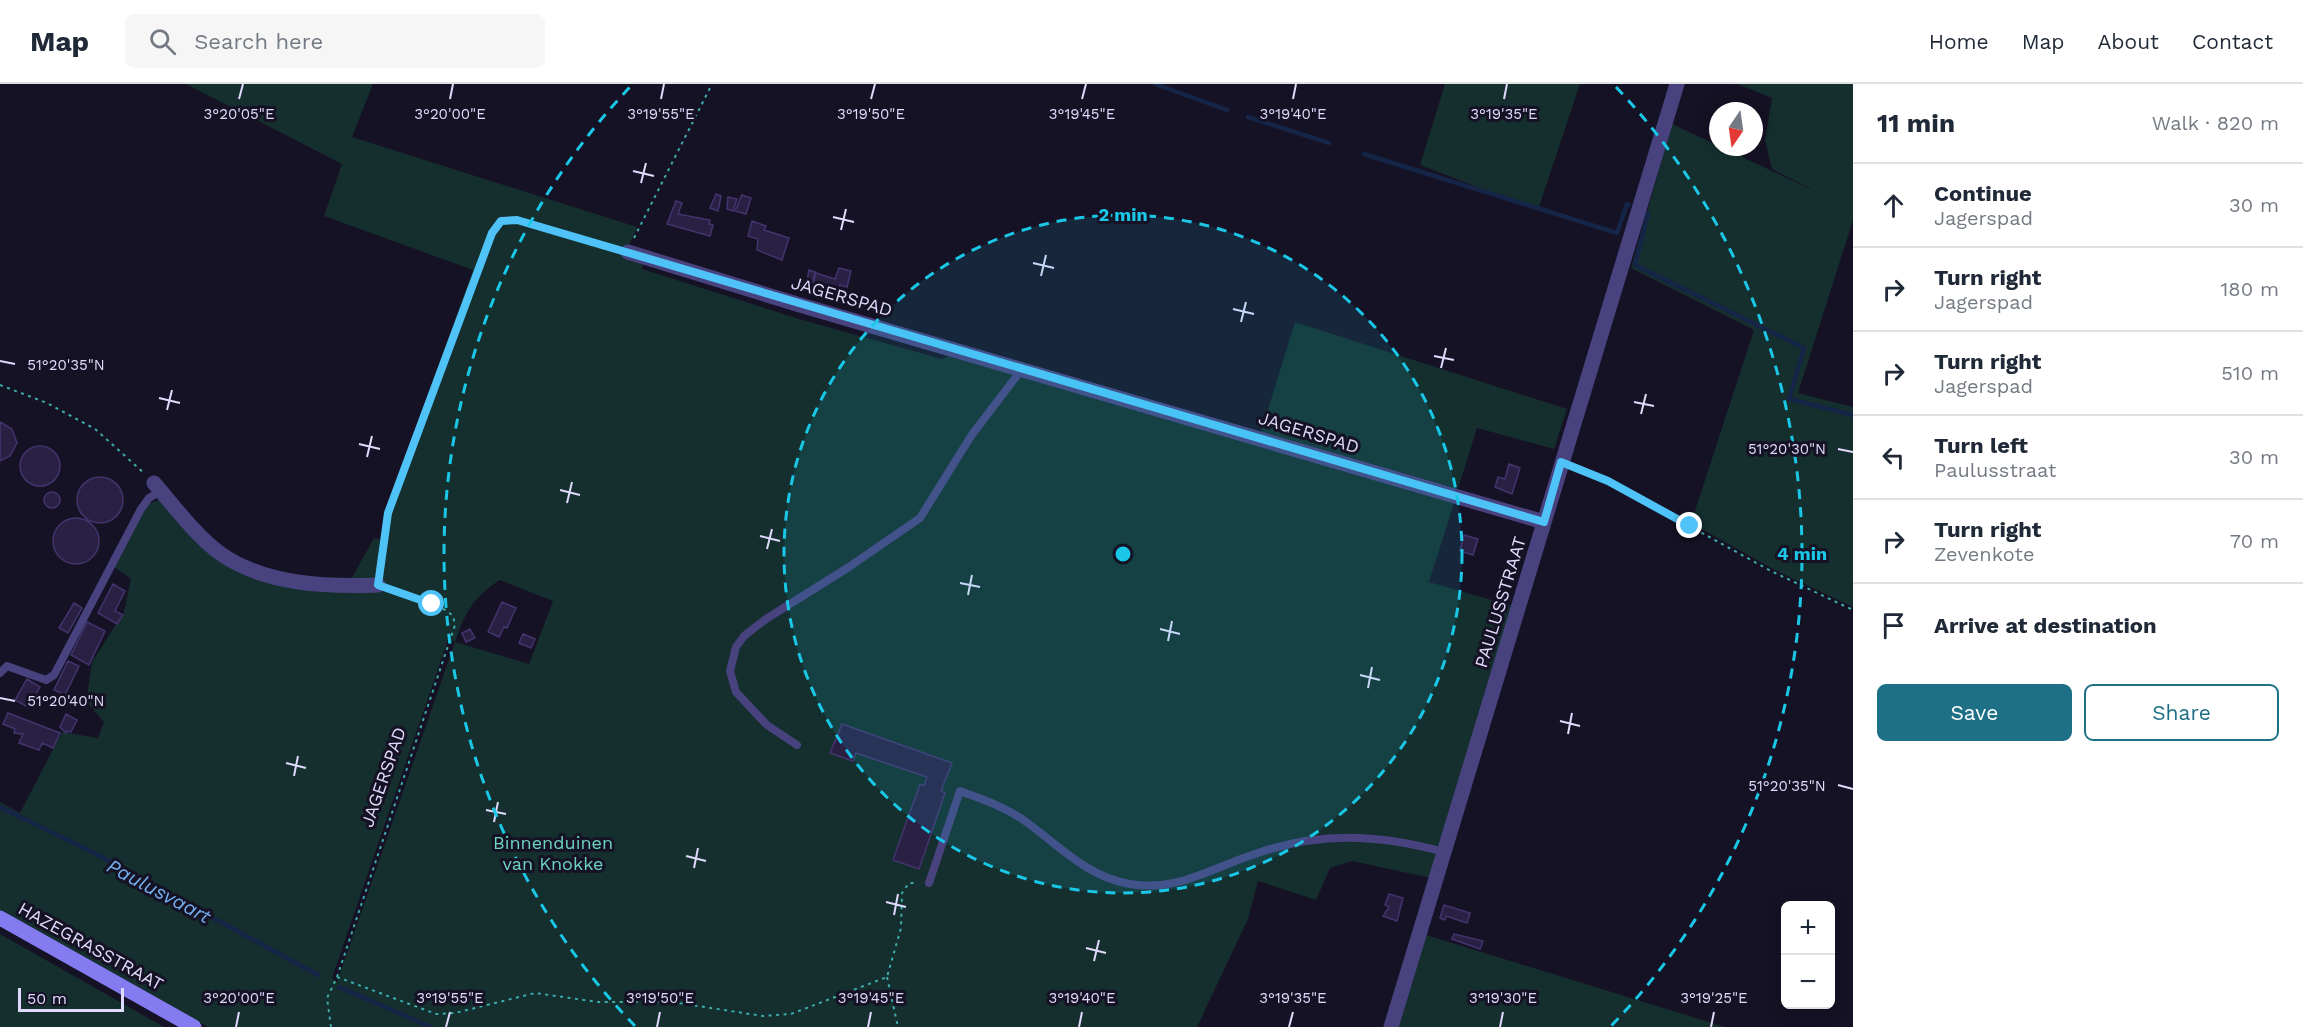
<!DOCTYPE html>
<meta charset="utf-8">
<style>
body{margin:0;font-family:"Work Sans",sans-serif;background:#f6f6f7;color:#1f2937}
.controls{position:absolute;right:18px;bottom:18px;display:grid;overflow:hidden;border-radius:9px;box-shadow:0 3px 15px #0003}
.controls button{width:54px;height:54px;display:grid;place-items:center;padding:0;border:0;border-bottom:2px solid #e0e1e3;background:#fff;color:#1f2937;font:30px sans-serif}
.compass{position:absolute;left:1709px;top:18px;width:54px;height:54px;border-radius:50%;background:#fff;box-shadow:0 3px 15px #0003;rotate:193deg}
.scale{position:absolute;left:18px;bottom:15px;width:106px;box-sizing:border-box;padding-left:6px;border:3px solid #dfdafb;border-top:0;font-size:16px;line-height:21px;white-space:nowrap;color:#dfdafb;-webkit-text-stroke:4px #161225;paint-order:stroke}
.stop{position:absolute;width:18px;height:18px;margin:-14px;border:4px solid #4fc3f7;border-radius:50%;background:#fff}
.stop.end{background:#4fc3f7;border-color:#fff;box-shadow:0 2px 6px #0008}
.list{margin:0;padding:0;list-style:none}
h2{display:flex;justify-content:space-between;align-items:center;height:78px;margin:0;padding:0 24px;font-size:26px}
h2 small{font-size:20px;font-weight:400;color:#747a83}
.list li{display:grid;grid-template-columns:39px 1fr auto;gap:18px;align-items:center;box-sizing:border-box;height:84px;padding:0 24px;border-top:2px solid #e0e1e3}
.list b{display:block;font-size:22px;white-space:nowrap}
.list p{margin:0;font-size:20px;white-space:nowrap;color:#747a83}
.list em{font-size:20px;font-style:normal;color:#747a83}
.actions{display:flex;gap:12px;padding:18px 24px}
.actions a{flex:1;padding:14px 0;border:2px solid #1d7086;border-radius:9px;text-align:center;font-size:21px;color:#1d7086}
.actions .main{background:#1d7086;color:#fff}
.icon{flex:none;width:33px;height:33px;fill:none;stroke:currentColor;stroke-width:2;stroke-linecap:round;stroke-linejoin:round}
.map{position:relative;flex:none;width:1853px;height:943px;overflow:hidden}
header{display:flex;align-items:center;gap:36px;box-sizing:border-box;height:84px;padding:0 30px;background:#fff;border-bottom:2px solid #e0e1e3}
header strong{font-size:28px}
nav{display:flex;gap:33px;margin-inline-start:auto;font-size:21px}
.search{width:420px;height:54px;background:#f6f6f7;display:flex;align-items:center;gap:15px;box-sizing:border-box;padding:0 21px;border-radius:9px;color:#747a83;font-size:22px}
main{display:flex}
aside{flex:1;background:#fff}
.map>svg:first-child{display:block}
</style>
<header>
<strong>Map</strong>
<div class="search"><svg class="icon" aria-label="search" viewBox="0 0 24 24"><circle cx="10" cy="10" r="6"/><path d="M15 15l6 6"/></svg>Search here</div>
<nav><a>Home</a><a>Map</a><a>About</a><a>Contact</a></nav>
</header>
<main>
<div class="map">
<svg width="1853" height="943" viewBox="0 0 1853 943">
<rect width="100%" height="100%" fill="#161225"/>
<!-- green -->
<path fill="#152e2e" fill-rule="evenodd" d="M186 0H373L352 53 637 143 625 170 643 181 642 185 799 235 942 275 949 272 1455 416 1429 498 1523 525 1441 794 1426 793 1352 777 1330 784 1316 816 1258 797 1248 835 1197 943H208L0 826V718L20 729 62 648 98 654 104 638 86 617 92 578 124 528 131 495 113 482 147 421 162 414 241 484 349 499 374 454 382 456 385 428 473 186 324 132 342 80ZM500 496 553 517 529 580 455 558C465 529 473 513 500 496ZM448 556 455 558 337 898 332 894Z
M1445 0H1580L1538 126 1420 81Z
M1737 0H1853V136L1798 309 1853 323V523L1773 485 1691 439 1754 246 1631 184 1672 40 1817 108 1772 85 1765 56 1772 14Z
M1295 238 1567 325 1554 365 1477 344 1458 405 1261 348Z
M0 850 164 943H0Z
M1423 850 1725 943H1395Z"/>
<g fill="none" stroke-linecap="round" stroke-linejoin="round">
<!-- stream -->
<path stroke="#142547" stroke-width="4.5" d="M1155 0 1227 26
M1248 33 1329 59
M1364 70 1617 149 1627 120 1629 121
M1648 129 1635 181 1804 264 1789 315 1853 331
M0 723 94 769 318 891
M339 903 431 943"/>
</g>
<!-- building -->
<path fill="#292044" stroke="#43346e" stroke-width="1.5" d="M716 110 721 112 718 127 710 124Z
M742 111 751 114 746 130 735 127Z
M728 113 737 115 733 127 727 125Z
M676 117 682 119 678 130 710 136 709 140 713 141 710 152 667 140Z
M752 137 766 142 764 146 789 154 782 176 757 166 758 155 748 152Z
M839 184 851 187 847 203 840 201 838 210 812 203 816 189 835 195Z
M809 186 815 188 812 199 807 198Z
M0 338 12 345 17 359 10 372 0 377Z
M20 382a20 20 0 1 1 40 0a20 20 0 1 1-40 0Z
M1509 380 1520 384 1512 410 1495 403 1498 393 1505 395Z
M77 416a23 23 0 1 1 46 0a23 23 0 1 1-46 0Z
M44 416a8 8 0 1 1 16 0a8 8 0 1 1-16 0Z
M53 457a23 23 0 1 1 46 0a23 23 0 1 1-46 0Z
M1464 451 1478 455 1473 471 1460 467Z
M113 500 125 507 115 527 123 531 117 540 98 529Z
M502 518 516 524 507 544 504 543 499 553 488 548Z
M74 519 82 524 68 549 59 544Z
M87 538 105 547 89 581 71 571Z
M470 545 475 554 466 558 462 549Z
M523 550 535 555 531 564 519 559Z
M68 577 79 582 65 611 54 606Z
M27 595 40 603 28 623 15 616Z
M8 629 60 649 53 664 42 659 39 666 19 659 23 650 14 649 15 645 3 640Z
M66 630 77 636 71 648 67 647 66 649 60 643Z
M842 640 952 679 941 707 945 709 919 785 893 776 920 700 924 702 927 693 856 669 853 677 830 669Z
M1389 810 1403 814 1397 837 1383 832 1389 823 1385 821Z
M1444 821 1470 829 1467 839 1446 832 1445 836 1440 834Z
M1454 850 1483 857 1480 865 1452 855Z"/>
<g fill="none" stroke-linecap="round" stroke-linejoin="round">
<!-- path -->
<path stroke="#3dacac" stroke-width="2" stroke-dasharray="3 4.5" stroke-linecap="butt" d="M634 154 712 0
M0 301 47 319 95 345 144 389
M1575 383 1608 397 1771 487 1853 526
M381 488 388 429 492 149 501 137 517 136 613 164
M337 893 436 930 455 929 535 909 598 918H672L763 932 791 930 887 893 901 844 902 809 909 799H917
M887 893 898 943
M331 943 327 914 337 893 455 541 453 532 446 526 390 507"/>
<!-- lane -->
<path stroke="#48427f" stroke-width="8" d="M0 589 7 582 46 596 54 591 141 425 149 414 161 407
M797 661 767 641 736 608 730 587 736 563 744 552 766 535 849 483 920 434 971 352 1022 285
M929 799 960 707C981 715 1003 722 1022 735 1057 759 1086 793 1130 800 1176 808 1210 785 1252 771 1318 747 1378 750 1444 768"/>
<!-- street -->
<path stroke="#48427f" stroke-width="15" d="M628 168 800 221 1544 438
M154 399C175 423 196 452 221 470 266 501 327 503 378 501
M1391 943 1677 0"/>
<!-- secondary -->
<path stroke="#857bf1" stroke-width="15" d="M0 834 194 943"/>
</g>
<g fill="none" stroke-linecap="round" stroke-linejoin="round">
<!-- route -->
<path stroke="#4fc3f7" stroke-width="8" d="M432 520 378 501 388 429 492 149 501 137 517 136 1544 438 1561 378 1608 397 1690 442"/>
</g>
<!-- ticks -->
<path fill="none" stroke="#dfdafb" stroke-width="2" d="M239 15 243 0M450 15 453 0M661 15 664 0M871 15 875 0M1082 15 1086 0M1293 15 1296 0M1504 15 1507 0M633 87 654 92M641 99 646 79M833 133 854 138M841 146 846 125M1033 179 1054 184M1041 192 1046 171M1233 225 1254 230M1241 238 1246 218M1434 272 1454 276M0 277 15 280M1441 284 1446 264M159 314 180 319M1634 318 1654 322M167 326 172 306M1641 330 1646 310M359 360 380 365M1838 365 1853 368M367 373 372 352M560 406 580 411M567 419 572 398M760 452 780 457M767 465 772 445M960 499 980 503M968 511 972 491M1160 545 1180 550M1168 557 1172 537M1360 591 1380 596M1368 604 1372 583M0 614 15 617M1560 637 1580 642M1568 650 1572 629M286 679 306 684M294 692 298 672M1838 701 1853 705M486 726 506 730M494 738 498 718M686 772 706 777M694 784 698 764M886 818 906 823M894 831 898 810M1086 864 1106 869M1094 877 1099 856M236 943 239 928M446 943 450 928M657 943 660 928M868 943 871 928M1079 943 1082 928M1289 943 1293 928M1500 943 1503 928M1711 943 1714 928"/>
<!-- distance rings -->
<circle cx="1123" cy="470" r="339" fill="#1ac7e7" fill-opacity=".12"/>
<g fill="none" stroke="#1ac7e7" stroke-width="3" stroke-dasharray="10 8">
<circle cx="1123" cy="470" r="339"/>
<path d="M635 942A679 679 0 0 1 630 3M1616 3A679 679 0 0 1 1611 942"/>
</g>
<g text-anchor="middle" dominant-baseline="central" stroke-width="6" stroke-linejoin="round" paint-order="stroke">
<!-- street labels -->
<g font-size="18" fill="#dfdafb" stroke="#161225">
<text transform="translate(842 212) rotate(16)">JAGERSPAD</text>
<text transform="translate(1309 348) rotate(17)">JAGERSPAD</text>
<text transform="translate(1500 518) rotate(-73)">PAULUSSTRAAT</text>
<text transform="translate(383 693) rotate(-71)">JAGERSPAD</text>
<text transform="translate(91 862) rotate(29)">HAZEGRASSTRAAT</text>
</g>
<!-- park labels -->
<g font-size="18" fill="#6dd4c0" stroke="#161225">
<text x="553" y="758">Binnenduinen<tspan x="553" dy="21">van Knokke</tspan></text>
</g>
<!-- water labels -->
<g font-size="20" font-style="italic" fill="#73aff0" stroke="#161225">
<text transform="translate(159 807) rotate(28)">Paulusvaart</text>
</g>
</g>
<g font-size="15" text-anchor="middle" fill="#dfdafb" stroke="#161225" stroke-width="6" stroke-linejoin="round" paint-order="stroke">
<text x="239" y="35">3°20'05"E</text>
<text x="450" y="35">3°20'00"E</text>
<text x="661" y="35">3°19'55"E</text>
<text x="871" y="35">3°19'50"E</text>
<text x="1082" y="35">3°19'45"E</text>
<text x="1293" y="35">3°19'40"E</text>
<text x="1504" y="35">3°19'35"E</text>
<text x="66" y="286">51°20'35"N</text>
<text x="1787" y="370">51°20'30"N</text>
<text x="66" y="622">51°20'40"N</text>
<text x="1787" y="707">51°20'35"N</text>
<text x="239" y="919">3°20'00"E</text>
<text x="450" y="919">3°19'55"E</text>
<text x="660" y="919">3°19'50"E</text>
<text x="871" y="919">3°19'45"E</text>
<text x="1082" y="919">3°19'40"E</text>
<text x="1293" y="919">3°19'35"E</text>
<text x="1503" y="919">3°19'30"E</text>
<text x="1714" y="919">3°19'25"E</text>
</g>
<circle cx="1123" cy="470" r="9" fill="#1ac7e7" stroke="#161225" stroke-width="3"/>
<g font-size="18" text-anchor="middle" font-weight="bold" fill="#1ac7e7" stroke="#161225" stroke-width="6" stroke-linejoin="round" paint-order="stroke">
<text x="1123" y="137">2 min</text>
<text x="1802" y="476">4 min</text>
</g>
</svg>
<div class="controls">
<button>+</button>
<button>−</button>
</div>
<svg class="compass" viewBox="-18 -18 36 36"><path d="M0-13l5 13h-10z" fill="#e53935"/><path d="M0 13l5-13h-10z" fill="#747a83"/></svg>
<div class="scale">50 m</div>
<div class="stop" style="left:432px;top:520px"></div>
<div class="stop end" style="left:1690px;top:442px"></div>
</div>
<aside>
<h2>11 min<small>Walk · 820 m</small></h2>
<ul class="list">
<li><svg class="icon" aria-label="ahead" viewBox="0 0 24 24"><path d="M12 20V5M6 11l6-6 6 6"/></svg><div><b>Continue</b><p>Jagerspad</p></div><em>30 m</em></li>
<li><svg class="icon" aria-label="right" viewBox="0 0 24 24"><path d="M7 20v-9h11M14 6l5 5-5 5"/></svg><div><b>Turn right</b><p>Jagerspad</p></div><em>180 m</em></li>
<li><svg class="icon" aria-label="right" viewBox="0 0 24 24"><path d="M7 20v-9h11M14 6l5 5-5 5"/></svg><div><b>Turn right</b><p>Jagerspad</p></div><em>510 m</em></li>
<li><svg class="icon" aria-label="left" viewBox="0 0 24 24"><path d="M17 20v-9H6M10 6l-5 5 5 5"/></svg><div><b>Turn left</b><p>Paulusstraat</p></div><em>30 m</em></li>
<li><svg class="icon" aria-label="right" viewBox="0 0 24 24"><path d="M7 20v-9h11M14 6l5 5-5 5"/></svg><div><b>Turn right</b><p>Zevenkote</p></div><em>70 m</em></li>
<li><svg class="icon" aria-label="arrive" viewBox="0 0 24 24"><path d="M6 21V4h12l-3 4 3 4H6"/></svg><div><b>Arrive at destination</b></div></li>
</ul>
<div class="actions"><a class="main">Save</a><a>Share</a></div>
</aside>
</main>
